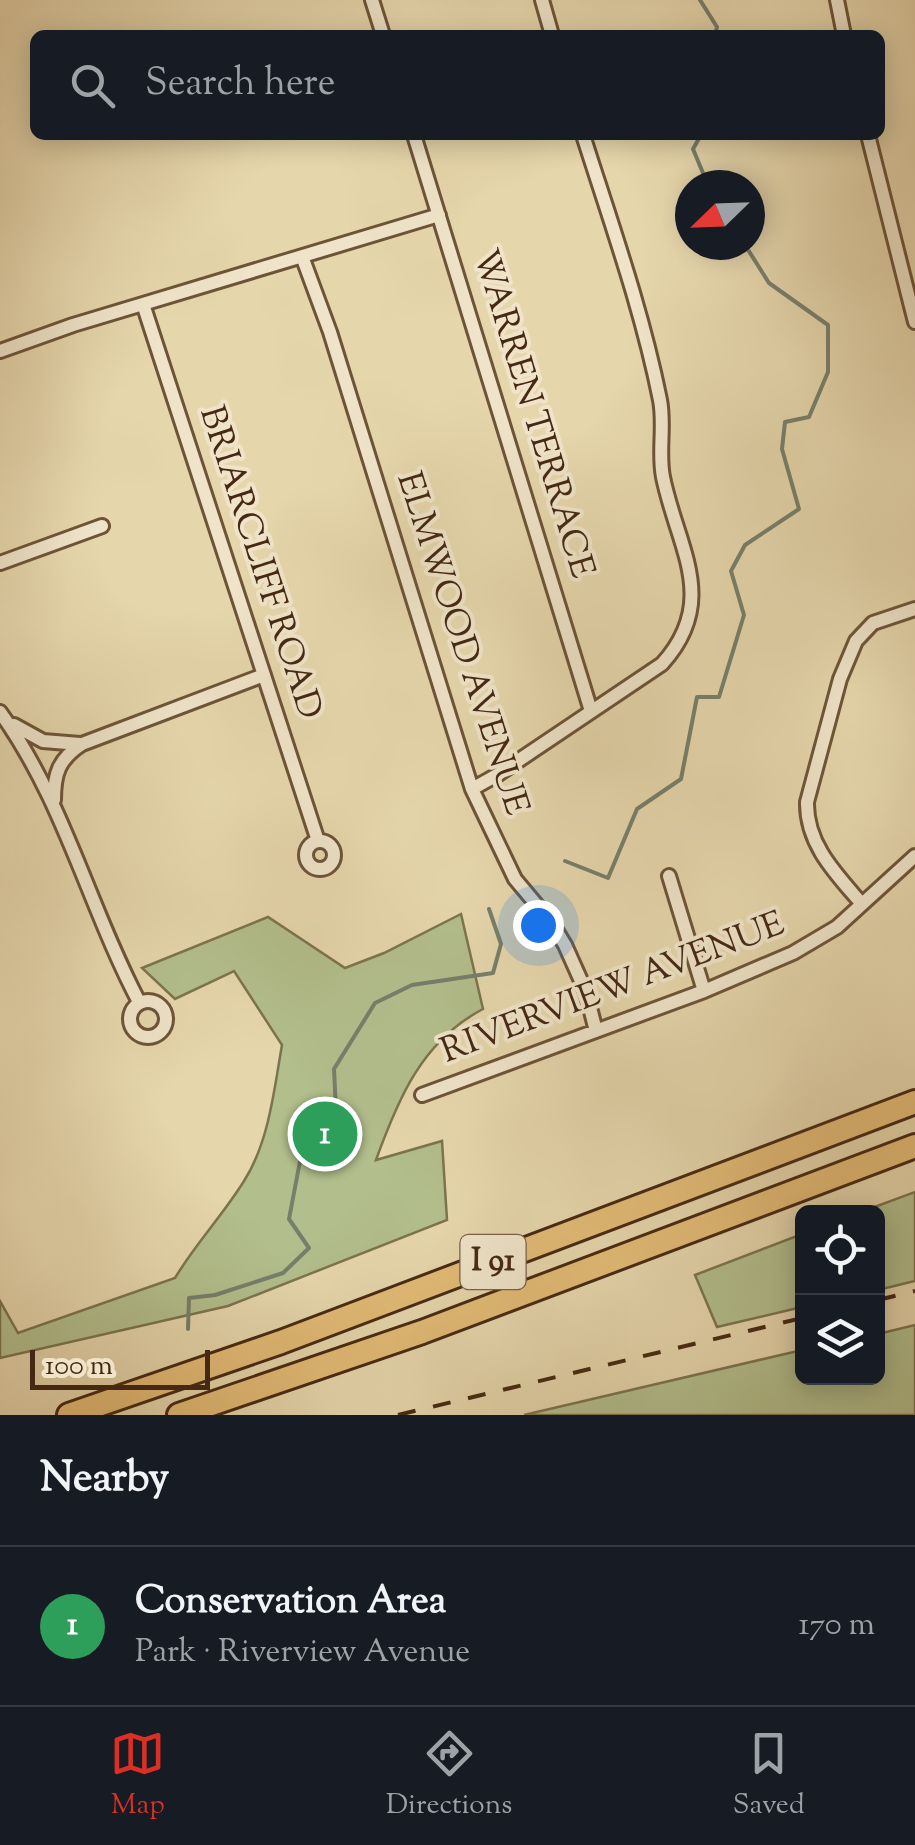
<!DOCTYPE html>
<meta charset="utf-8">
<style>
body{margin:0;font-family:"Sorts Mill Goudy",serif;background:#20242c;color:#f1f3f6}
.controls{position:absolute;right:30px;bottom:30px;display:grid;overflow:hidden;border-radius:15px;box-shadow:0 5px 25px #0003}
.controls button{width:90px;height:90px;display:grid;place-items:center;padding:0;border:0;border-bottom:2px solid #363941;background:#171b24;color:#f1f3f6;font:50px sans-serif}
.compass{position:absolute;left:675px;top:170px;width:90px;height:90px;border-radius:50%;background:#171b24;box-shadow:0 5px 25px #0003;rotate:247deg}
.scale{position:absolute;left:30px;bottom:25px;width:180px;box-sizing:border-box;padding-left:10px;border:5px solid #452912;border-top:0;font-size:28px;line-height:35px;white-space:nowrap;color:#452912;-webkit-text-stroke:8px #efe4c9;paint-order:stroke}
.you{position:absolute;left:538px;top:925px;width:35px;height:35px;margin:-25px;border:8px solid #fff;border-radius:50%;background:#1a73e8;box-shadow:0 0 0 15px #1a73e833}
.badge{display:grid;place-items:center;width:65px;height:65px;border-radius:50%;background:#d93025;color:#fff;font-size:32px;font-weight:700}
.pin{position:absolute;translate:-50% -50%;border:5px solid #fff;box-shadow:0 2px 10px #0006}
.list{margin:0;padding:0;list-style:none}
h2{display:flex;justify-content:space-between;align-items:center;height:130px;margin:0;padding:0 40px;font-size:42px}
h2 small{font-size:32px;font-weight:400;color:#9ea1a6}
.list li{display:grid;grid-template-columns:65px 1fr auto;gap:30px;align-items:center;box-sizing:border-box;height:160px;padding:0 40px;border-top:2px solid #363941}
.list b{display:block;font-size:38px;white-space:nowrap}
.list p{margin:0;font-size:32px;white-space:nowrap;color:#9ea1a6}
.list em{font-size:32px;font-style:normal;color:#9ea1a6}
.icon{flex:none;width:55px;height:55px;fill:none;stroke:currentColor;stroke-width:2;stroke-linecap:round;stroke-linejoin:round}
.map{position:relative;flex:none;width:915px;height:1415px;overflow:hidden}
.search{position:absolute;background:#171b24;box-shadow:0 5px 25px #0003;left:30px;right:30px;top:30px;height:110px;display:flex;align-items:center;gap:25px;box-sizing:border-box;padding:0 35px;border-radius:15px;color:#9ea1a6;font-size:38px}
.sheet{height:290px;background:#171b24}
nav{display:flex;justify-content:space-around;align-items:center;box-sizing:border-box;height:140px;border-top:2px solid #363941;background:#171b24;font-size:28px;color:#9ea1a6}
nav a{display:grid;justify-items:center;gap:5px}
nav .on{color:#d93025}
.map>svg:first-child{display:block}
</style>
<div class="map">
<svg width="915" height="1415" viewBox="0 0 915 1415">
<rect width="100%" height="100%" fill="#e6d6ac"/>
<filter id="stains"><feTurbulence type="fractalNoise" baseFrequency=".002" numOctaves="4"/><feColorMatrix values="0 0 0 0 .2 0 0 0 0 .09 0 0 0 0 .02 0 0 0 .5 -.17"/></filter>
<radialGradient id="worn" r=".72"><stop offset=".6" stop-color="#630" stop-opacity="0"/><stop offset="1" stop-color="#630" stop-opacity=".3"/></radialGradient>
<!-- green -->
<path fill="#b2be8c" stroke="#7c744f" stroke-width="2.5" d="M461 914 483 1009C422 1041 398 1099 376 1160L442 1141 447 1220 228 1306 0 1358V1301L18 1333 175 1278C196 1243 223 1215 244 1181 269 1142 274 1090 282 1045L234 971 175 999 142 968 268 917 345 968 384 953Z
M915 1192V1281L878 1290V1212H861Z
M802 1234V1307L717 1327 695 1275Z
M915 1325V1415H524L802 1350V1378H878V1334Z"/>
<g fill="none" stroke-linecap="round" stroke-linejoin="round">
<!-- stream -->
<path stroke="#767f6b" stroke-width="4" d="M700 0 717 27 715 35
M701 135 693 149 708 185
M565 861 608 878 637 809 681 779 697 697H719L744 615 731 571 745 545 799 509 782 449 785 422 809 417 828 372V325L769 283 745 245
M188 1329 189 1298 215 1295 283 1273 309 1248 289 1219 305 1135 336 1110 334 1069 375 1003 412 985 493 973 501 944 489 909"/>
<defs>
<path id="street" d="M372 0 383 35
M542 0 552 35
M837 0 844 35
M414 135 591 711
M868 135 915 322
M303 259 330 332 472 789 515 879 551 922 565 945 586 992 596 1031
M143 304 318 841
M0 351 73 325 439 215
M0 563 102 526
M0 712C64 801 89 907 139 1002
M14 725 43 741 80 744
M472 789 497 775 662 664C720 600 677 547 663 477 658 452 665 426 660 400 642 310 611 223 583 135
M54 800C54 773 59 759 82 744L264 675
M306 855a14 14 0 1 1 28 0a14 14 0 1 1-28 0Z
M669 876 704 991
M862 904C836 874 806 844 807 802L840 679 856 641 873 623 915 609
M130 1019a18 18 0 1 1 36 0a18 18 0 1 1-36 0Z
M422 1095 704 991 793 953 837 927 915 856"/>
<path id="highway" d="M69 1415 281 1342 915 1102
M179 1415 422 1332 915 1146"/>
</defs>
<!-- street casing -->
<use href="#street" stroke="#6d5438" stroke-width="18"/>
<!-- highway casing -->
<use href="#highway" stroke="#452912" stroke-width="28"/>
<!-- street -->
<use href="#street" stroke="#efe4c9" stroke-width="12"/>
<!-- highway -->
<use href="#highway" stroke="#e3bb76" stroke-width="22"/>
<!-- rail -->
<path stroke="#452912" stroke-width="4" stroke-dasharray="18 18" stroke-linecap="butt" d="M878 1300 915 1291
M398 1415 802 1318"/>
</g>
<g text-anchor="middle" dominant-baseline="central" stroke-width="8" stroke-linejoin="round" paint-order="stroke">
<!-- shield labels -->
<rect fill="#efe4c9" stroke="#786149" stroke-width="2.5" x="460.5" y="1235" width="65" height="54" rx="8"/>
<g font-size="32" font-weight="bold" fill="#452912">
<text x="493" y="1262">I 91</text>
</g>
<!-- street labels -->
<g font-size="35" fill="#452912" stroke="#efe4c9">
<text transform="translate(532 414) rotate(73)">WARREN TERRACE</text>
<text transform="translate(259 563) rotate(72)">BRIARCLIFF ROAD</text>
<text transform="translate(461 644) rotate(72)">ELMWOOD AVENUE</text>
<text transform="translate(613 989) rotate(-21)">RIVERVIEW AVENUE</text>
</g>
</g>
<rect width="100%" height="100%" filter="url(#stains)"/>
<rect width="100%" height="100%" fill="url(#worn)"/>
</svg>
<div class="controls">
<button><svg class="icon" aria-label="locate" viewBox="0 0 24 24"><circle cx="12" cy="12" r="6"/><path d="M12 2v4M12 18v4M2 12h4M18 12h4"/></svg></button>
<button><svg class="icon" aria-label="layers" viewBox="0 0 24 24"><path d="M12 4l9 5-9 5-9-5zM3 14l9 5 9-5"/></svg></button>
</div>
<svg class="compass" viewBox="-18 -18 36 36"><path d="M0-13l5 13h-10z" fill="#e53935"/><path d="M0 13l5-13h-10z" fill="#9ea1a6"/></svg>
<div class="scale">100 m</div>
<div class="you"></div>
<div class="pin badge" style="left:325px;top:1134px;background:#2e9e5b">1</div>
<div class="search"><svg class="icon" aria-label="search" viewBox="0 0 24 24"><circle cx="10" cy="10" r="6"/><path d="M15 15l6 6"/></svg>Search here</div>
</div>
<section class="sheet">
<h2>Nearby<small></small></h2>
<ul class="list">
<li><span class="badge" style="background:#2e9e5b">1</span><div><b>Conservation Area</b><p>Park · Riverview Avenue</p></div><em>170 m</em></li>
</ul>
</section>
<nav>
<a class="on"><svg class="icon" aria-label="map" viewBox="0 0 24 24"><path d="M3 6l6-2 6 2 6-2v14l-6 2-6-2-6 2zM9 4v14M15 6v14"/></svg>Map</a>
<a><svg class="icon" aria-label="directions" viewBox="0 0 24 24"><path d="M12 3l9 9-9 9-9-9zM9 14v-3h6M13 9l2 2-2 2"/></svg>Directions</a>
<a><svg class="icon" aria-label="saved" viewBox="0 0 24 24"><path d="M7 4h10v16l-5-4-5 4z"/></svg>Saved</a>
</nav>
